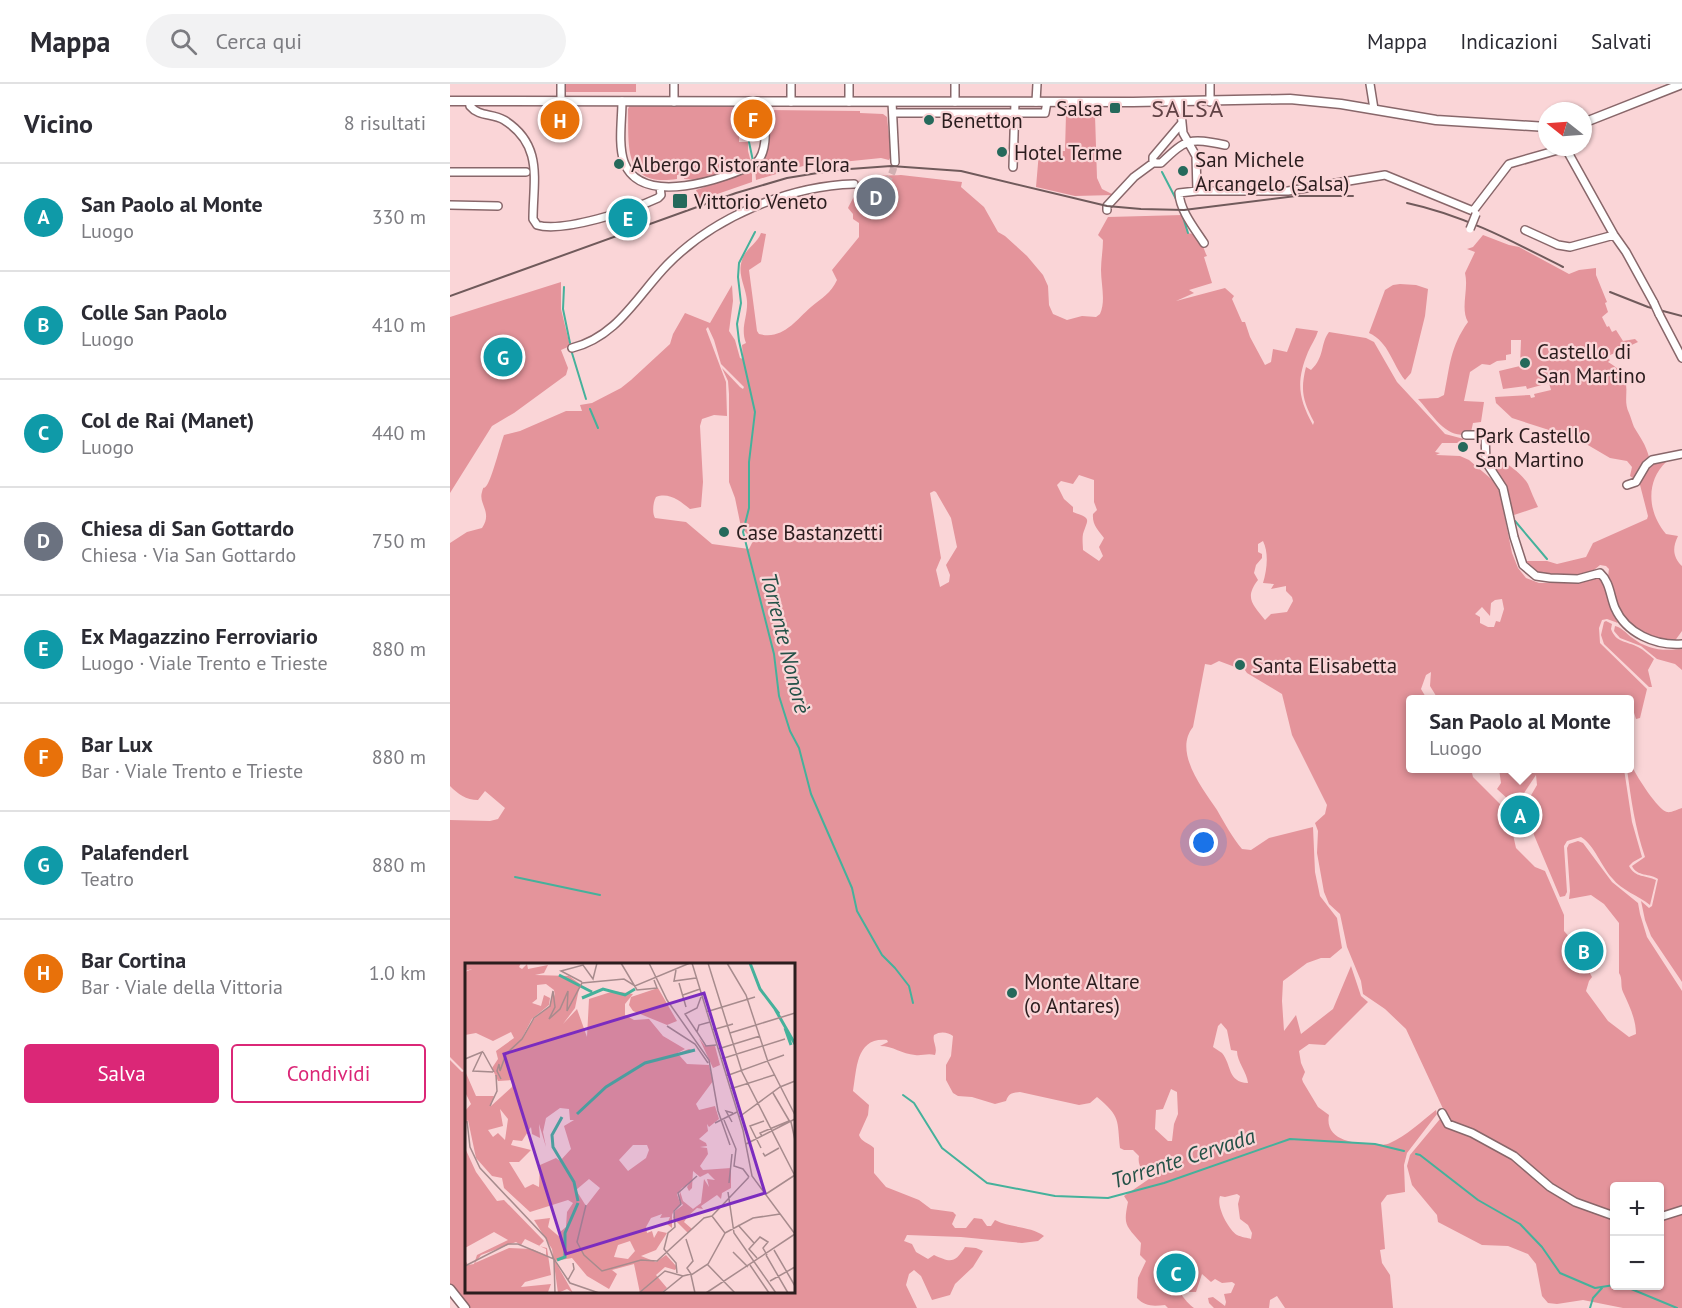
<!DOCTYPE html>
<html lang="it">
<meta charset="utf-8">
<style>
body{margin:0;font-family:"PT Sans",sans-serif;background:#f2f2f3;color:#2b2b33}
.controls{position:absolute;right:18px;bottom:18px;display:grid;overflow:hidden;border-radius:6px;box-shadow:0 2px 4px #0004}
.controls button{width:54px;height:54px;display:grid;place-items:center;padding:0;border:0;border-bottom:2px solid #e1e1e2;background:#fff;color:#2b2b33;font:30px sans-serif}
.compass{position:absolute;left:1088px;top:18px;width:54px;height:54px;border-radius:50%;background:#fff;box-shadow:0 2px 4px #0004;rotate:287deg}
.you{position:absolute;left:754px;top:759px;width:21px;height:21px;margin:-15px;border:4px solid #fff;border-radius:50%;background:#1a73e8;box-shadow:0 0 0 9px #1a73e833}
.badge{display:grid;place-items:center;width:39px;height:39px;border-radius:50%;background:#db2777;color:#fff;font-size:20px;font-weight:700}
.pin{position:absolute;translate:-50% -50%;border:3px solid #fff;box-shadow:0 2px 6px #0006}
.popup{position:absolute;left:956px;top:611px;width:228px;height:78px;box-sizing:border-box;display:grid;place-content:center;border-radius:6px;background:#fff;filter:drop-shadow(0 2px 4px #0005);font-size:20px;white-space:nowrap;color:#7c7c81}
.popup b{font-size:22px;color:#2b2b33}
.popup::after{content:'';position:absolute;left:50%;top:100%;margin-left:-12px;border:12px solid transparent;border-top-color:#fff}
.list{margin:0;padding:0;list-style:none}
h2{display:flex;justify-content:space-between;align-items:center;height:78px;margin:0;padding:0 24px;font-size:26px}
h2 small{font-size:20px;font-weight:400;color:#7c7c81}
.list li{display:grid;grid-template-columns:39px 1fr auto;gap:18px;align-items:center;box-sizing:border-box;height:108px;padding:0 24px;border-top:2px solid #e1e1e2}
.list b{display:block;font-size:22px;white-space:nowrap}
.list p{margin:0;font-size:20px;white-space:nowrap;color:#7c7c81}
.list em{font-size:20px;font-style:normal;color:#7c7c81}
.actions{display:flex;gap:12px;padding:18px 24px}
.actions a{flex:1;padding:14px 0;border:2px solid #db2777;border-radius:6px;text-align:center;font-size:21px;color:#db2777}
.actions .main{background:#db2777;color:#fff}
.icon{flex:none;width:33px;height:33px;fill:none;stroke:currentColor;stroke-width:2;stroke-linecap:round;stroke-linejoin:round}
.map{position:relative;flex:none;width:1232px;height:1224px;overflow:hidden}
header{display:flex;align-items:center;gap:36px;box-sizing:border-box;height:84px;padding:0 30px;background:#fff;border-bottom:2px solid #e1e1e2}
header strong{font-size:28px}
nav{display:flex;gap:33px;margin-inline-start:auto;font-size:21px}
.search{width:420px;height:54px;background:#f2f2f3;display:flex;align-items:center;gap:15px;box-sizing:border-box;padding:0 21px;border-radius:33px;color:#7c7c81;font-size:22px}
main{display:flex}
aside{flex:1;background:#fff}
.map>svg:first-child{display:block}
</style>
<header>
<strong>Mappa</strong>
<div class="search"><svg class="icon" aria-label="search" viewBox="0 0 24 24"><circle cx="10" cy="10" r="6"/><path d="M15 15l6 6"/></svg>Cerca qui</div>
<nav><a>Mappa</a><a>Indicazioni</a><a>Salvati</a></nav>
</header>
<main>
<aside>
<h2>Vicino<small>8 risultati</small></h2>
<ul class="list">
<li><span class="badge" style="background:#0f9aa8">A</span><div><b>San Paolo al Monte</b><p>Luogo</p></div><em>330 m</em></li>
<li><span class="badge" style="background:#0f9aa8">B</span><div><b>Colle San Paolo</b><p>Luogo</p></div><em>410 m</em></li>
<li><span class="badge" style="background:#0f9aa8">C</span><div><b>Col de Rai (Manet)</b><p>Luogo</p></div><em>440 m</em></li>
<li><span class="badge" style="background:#6b7280">D</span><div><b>Chiesa di San Gottardo</b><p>Chiesa · Via San Gottardo</p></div><em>750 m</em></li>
<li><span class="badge" style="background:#0f9aa8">E</span><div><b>Ex Magazzino Ferroviario</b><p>Luogo · Viale Trento e Trieste</p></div><em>880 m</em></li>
<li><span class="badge" style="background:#e8710a">F</span><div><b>Bar Lux</b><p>Bar · Viale Trento e Trieste</p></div><em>880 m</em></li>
<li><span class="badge" style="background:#0f9aa8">G</span><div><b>Palafenderl</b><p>Teatro</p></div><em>880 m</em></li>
<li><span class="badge" style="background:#e8710a">H</span><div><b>Bar Cortina</b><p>Bar · Viale della Vittoria</p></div><em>1.0 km</em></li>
</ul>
<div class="actions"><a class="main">Salva</a><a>Condividi</a></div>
</aside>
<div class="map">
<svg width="1232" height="1224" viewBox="0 0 1232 1224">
<rect width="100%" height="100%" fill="#fad5d7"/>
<!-- green -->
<path fill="#e4949b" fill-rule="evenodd" d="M115 0H186V8H115Z
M290 20 289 58H298V67L301 78 251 96 234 95V91H227V95C173 103 179 64 178 25L180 21Z
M317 26 410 27V29L433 30 437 33 441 72 439 76 431 74 353 82 306 96 305 84 316 70Z
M616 30 645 31 647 94 652 105 664 111 625 112 586 103 589 68 615 67Z
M302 87V98L250 116 246 106Z
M451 91 512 98 511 103 534 123 548 148 555 152 577 172 593 191 598 202 599 221 603 230 617 236 632 232 646 233 650 230C656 217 651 200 651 186 651 176 653 166 653 156L648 151 658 133 733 131 738 149C751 151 752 161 757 172L754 173 762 199 739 206 744 209 726 217 775 204 784 212 782 215 792 238H795L800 253 815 281 821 278 823 265 837 268 846 244 868 247C866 254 861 261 858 268 846 297 848 314 863 341L864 338C853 317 850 307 856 283L861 286C875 273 870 260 879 248L916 254 924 258 947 298 985 339 995 350 1014 355 1009 359H992L985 368 990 369 986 371 1010 372 1019 376 1046 399 1050 410 1062 469 1068 484 1076 494 1089 499H1116L1151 493 1162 529 1168 539 1157 535 1152 536 1149 544 1150 559 1197 605 1190 634 1186 635 1180 616 1173 613 1169 616H1048L1046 614 1044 616 988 615 980 602 981 588 976 591 971 605 977 615 960 616V684L1021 685 1023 693 1058 728 1066 764 1085 783 1095 787 1114 831V847L1123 857 1142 893 1139 897 1136 907 1158 937 1179 953 1186 950C1186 935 1179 921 1173 908 1170 901 1173 895 1169 889V839L1154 820 1141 811 1119 815 1120 807 1117 764 1119 760 1128 757 1133 759 1162 798 1188 819 1190 830 1197 853 1232 907V1224H1173L1133 1216 1107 1220 1098 1219 1092 1212 1086 1180 1078 1170 1058 1162 1032 1161 988 1138 987 1131 962 1101 957 1082 960 1071 995 1029 956 945 935 925 913 910 911 897 897 863 890 830 879 820 874 808 867 769 868 747 865 739 875 730 877 721 842 651 832 610 797 589 790 579 785 583 769 577 761 581 755 580 743 643C723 668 753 705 767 726 775 740 782 753 792 765L801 766 819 754 863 743 865 788 870 812 887 834 892 864 880 874H871L857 879 833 897 832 917 834 947 846 931 851 950 883 925 901 882 911 912 918 918 875 961 859 960 849 967 851 979 855 988 852 995 853 998 868 1023 879 1031C874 1056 904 1060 922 1060 928 1060 935 1062 940 1059 956 1052 972 1037 986 1026L987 1030 957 1069 954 1081 955 1108 937 1111 931 1119 935 1165 930 1166 932 1179 940 1191 943 1224H835L827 1212 820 1216 819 1224H764L759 1219 758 1214 763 1213 775 1222 776 1218 774 1210 781 1209 785 1200 782 1198 772 1199 765 1195 761 1198 752 1190 746 1208H739L737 1206V1193L726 1183 728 1173 723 1167C709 1180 731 1215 744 1224H718L715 1221C704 1222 695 1223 687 1214L688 1194 696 1177 690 1171 691 1159C676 1141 673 1142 678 1118L674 1112 699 1095C694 1088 687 1082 689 1072L683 1066H674L670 1064C667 1036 671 1033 647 1013L640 1019 629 1021 570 1008C561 1009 559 1009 556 1017L545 1020 522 1013 508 1012 503 1009 496 996V981L501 972 503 952C498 948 490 947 484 951 482 958 488 963 485 971 477 969 472 972 465 971 452 970 443 962 430 962L438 958 437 956C406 953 407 984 403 1007L419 1021 418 1031 409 1051C411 1058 419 1059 424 1064V1089L436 1103 469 1116 481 1125 503 1128 506 1131 502 1140 505 1144H516L524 1134 532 1135 537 1142H541L545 1136C560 1144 581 1142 594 1152L588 1157 572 1159 511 1153 457 1151 454 1157 462 1160 466 1168 478 1175 484 1171C501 1179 505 1179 515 1163L526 1164 533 1167 523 1183 505 1200 500 1211 482 1216 471 1192 464 1186 459 1190 456 1201 467 1224H10L0 1213V976L12 988 14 987 0 973V736L40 737 48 735 55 724 35 707 28 716C16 716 8 710 0 702V459L17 448 32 444C43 428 28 420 32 408 34 400 33 407 37 401 42 394 50 362 54 351L70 347 116 327H132L130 321 142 319 171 304 181 296 220 260 223 250 235 229 260 239 282 201 283 217 279 247 285 256 290 274 293 275 292 261 296 259C290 244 298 233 297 217 296 203 287 191 292 176 295 165 307 160 311 149L316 150 311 178 299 186 307 247 309 250C333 256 345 237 361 223 372 214 381 209 387 196L382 186 409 153V139L403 135V130L398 124C402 117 410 98 417 95 425 90 442 92 451 91ZM258 243 264 256 271 280 294 303 293 305 290 303 272 284 278 297 279 310V398L285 414 291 443 303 457 299 465 262 460 236 438 205 434C202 429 203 418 206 413 219 408 230 417 240 425L251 423 253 398 250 342 252 335 264 331 277 332 276 298 256 245ZM629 391 644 396V418L647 426 643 430C642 441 648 446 654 454L649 463 653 472 649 477 633 466C633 462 632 455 633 450 638 434 642 435 623 428V423L614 415 607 401 611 397 623 400ZM484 407 486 408 501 434 507 463 496 481 500 491 499 498 490 503 486 486 491 474 480 409ZM813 457C819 469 817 486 813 499L824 500 821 505 836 502V507L842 513 843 517 837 528 821 530 815 536C803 521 794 514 808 496L804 489 806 481 812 474V470L808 468V460ZM1052 515 1054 525 1050 538 1046 537 1044 543H1038L1030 539V533L1025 530 1032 523 1040 532 1041 519 1045 516ZM16 880H344V1208H16V986H15L16 984ZM771 939 777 946 781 966 787 967C787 978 797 988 798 999 777 998 782 981 772 969 769 967 766 965 763 963L768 942ZM721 1005 727 1008 728 1030 724 1040 722 1057H718L705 1045 706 1026 713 1025ZM1164 1102H1210V1202H1164ZM787 1110 790 1112 788 1120 790 1135 798 1141 802 1149 801 1155C798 1154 791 1153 787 1151 778 1145 766 1122 770 1112L775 1113Z
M1033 151 1059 161 1069 163 1119 190 1129 186 1146 184V191L1157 218 1155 219 1158 228 1152 233 1157 243 1159 242 1162 248 1166 246 1173 257 1185 255 1188 258 1156 273 1160 276 1158 278C1188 295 1170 311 1179 329 1181 334 1182 338 1184 343 1190 353 1196 361 1199 373L1184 395 1180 392 1182 383 1177 377 1160 374 1114 347 1099 346 1062 334 1046 319 1045 313 1080 311 1081 314 1085 313 1084 310 1101 306 1099 299 1077 305 1076 302 1053 305 1049 287 1070 282 1071 256H1061V270L1056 271V276L1047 277 1040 281 1032 280 1020 288 1014 317 1034 318 1031 338 1023 339 1021 348C998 360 981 328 968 315L988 314 994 311C1000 282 1000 263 1018 238 1010 224 1019 205 1015 189L1025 168 1017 165 1023 163Z
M111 198V225L120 262 111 266 118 284 116 291 64 329 42 342 0 409V233Z
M950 200 966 201 978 205 975 232 961 289 955 296C942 280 939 258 919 249L935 206 943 201Z
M1040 372C1052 375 1072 389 1078 400 1081 407 1084 415 1088 423L1064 431 1052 400 1039 380Z
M1211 376 1216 378C1195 398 1198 429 1216 450L1228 452C1222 464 1223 473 1232 482V547L1224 558C1194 553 1174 543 1164 513 1160 503 1157 495 1159 485L1156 482 1150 481 1138 491 1116 494 1090 491 1081 487 1075 477H1097L1107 480 1136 473 1143 459 1197 435 1198 432 1189 397C1195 386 1199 381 1211 376Z
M1156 537 1162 540 1161 545C1166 559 1177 557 1188 563 1194 566 1199 571 1204 575L1198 586 1202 603H1199L1154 560 1151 551 1154 538Z
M1165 542C1172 544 1175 548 1181 553 1198 566 1211 567 1232 565V586L1225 580 1207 575 1191 562 1170 554 1164 547Z
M1183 684C1187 693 1208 726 1217 728 1221 729 1228 725 1232 724V898L1201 852 1195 836 1191 817 1199 824 1202 822 1208 795C1200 789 1187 793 1182 782L1195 773C1185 744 1181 715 1177 685Z
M1049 685H1174L1182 738 1192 773 1183 778 1179 782C1185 794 1196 791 1206 796L1200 821C1188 811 1172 807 1162 794 1151 782 1145 762 1131 753L1117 757 1114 762 1117 808 1115 812 1110 813 1084 751 1076 720 1087 701 1086 691 1068 718H1061L1047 705 1051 699Z"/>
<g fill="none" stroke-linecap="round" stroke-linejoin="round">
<!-- stream -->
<path stroke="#45b19b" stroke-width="2" d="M299 58 303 77
M712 88 727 117
M732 130 738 149
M305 148 289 179 288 193 291 219 287 240 289 257 305 328 299 378V424L293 448 324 570 329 612 340 647 349 664 361 710 402 804 407 827 432 871 445 884 459 902 463 919
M114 203 113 225 120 259
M122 269 136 315
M140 325 148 344
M1065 437 1097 475
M65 793 150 811
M453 1011 464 1019 492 1064 537 1099 605 1112 658 1114 714 1099 840 1055 925 1060 954 1067
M966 1070 970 1071 1028 1116 1070 1140 1092 1163 1110 1189 1145 1204 1164 1201
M1174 1202 1227 1224
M1140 1224 1143 1214 1152 1204"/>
<!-- minor-tunnel -->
<path stroke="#d1b0b2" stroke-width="7" stroke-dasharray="7 3.5" stroke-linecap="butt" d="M404 100C428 101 440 105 445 78"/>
<defs>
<path id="minor" d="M505 0V18
M920 0 924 25
M19 17 20 22C29 33 42 29 54 36 94 61 83 97 83 135L87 141C113 149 182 126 208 114L211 111 210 103
M111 17V0
M172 17C172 36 168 60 174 78 191 124 276 95 306 79 320 66 314 36 314 18
M224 18V0
M341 18V0
M399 18V0
M442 18 445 78
M586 18 587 0
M730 18 733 49 746 72 747 107
M760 18V0
M443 29H595L597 18
M731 40 703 73V79H711C737 54 739 54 775 61
M1115 63 1164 151 1176 168 1204 219
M563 83 565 18
M0 88H76
M0 121 48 122
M657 126V122L684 93 703 79
M1075 146 1108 161 1120 163 1164 151
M754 159C745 145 730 127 729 109L747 107H838L935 91 1023 127 1059 80 1115 64
M1209 230 1232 274
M122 264C167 253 187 212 217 181 264 133 338 102 404 100
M1016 351H1035L1036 378 1053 404 1064 453 1073 481 1086 492 1100 494 1128 495 1150 489C1160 498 1160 512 1165 524 1176 549 1205 562 1232 560
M1177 401 1186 398 1196 381 1202 376 1232 370
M992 1029 998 1040 1022 1049 1064 1072 1100 1103 1125 1118 1164 1132
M1210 1133 1232 1126"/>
<path id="tertiary" d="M0 17 683 18 840 15 891 20 986 36 1097 43
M1133 39 1232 0
M0 1205 15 1224"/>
</defs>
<!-- minor casing -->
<use href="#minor" stroke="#88676a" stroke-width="10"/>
<!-- tertiary casing -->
<use href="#tertiary" stroke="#88676a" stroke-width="11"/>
<!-- minor -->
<use href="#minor" stroke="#fff" stroke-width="7"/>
<!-- tertiary -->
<use href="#tertiary" stroke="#fff" stroke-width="8"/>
<!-- rail -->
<path stroke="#705a5b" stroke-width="2" d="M957 119C1013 131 1062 157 1113 183
M1160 208 1198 223 1232 232
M0 212 286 109 337 94 386 86 441 82 511 87 657 122 691 125 734 126 846 112H903"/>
<defs>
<path id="minor-bridge" d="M1020 145 1026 130
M1204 219 1209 230"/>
</defs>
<!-- minor-bridge casing -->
<use href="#minor-bridge" stroke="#88676a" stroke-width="10" stroke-linecap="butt"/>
<!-- minor-bridge -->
<use href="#minor-bridge" stroke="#fff" stroke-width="7"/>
</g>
<!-- markers -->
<g fill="#25695b" stroke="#fad5d7" stroke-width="2">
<rect x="659" y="18" width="12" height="12" rx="3"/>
<circle cx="479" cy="36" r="6"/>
<circle cx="552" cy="68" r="6"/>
<circle cx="169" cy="80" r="6"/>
<circle cx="733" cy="87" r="6"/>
<rect x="222" y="109" width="16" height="16" rx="3"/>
<circle cx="1075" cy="279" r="6"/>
<circle cx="1013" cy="363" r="6"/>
<circle cx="274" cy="448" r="6"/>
<circle cx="790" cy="581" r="6"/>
<circle cx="562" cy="909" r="6"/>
</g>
<g text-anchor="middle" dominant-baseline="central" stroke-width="4.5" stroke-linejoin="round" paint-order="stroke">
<!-- poi labels -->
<g font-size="21" fill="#2b1d1e" stroke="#fad5d7" text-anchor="start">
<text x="653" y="24" text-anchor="end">Salsa</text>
<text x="491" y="36">Benetton</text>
<text x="564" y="68">Hotel Terme</text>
<text x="745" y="75">San Michele<tspan x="745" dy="24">Arcangelo (Salsa)</tspan></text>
<text x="181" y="80">Albergo Ristorante Flora</text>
<text x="244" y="117">Vittorio Veneto</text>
<text x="1087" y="267">Castello di<tspan x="1087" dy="24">San Martino</tspan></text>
<text x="1025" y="351">Park Castello<tspan x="1025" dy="24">San Martino</tspan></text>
<text x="286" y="448">Case Bastanzetti</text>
<text x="802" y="581">Santa Elisabetta</text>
<text x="574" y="897">Monte Altare<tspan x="574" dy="24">(o Antares)</tspan></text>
</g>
<!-- water labels -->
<g font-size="22" font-style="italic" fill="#235147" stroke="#fad5d7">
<text transform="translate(336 559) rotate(76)">Torrente Nonorè</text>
<text transform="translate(733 1074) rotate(-18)">Torrente Cervada</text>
</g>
<!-- quarter labels -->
<g font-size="24" letter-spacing="1.5" fill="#604245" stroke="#fad5d7">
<text x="738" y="24">SALSA</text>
</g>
</g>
<!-- overview -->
<g transform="translate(15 879)">
<rect width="330" height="330" fill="#fad5d7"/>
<path d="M0 0H56L54 4 57 6 62 1 63 6 83 2 79 10 70 12 104 13 115 21 110 45 98 61 112 46 122 74 124 36 149 28 168 31 160 41V52L169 57 184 56 198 73 220 86 211 91 224 86 230 88 214 92 222 101 244 102 248 118 231 141 234 147 250 143 254 156 244 164 242 161 243 168 234 176 241 180 242 183 235 184 242 185 243 191 235 203 238 207 266 205V225L257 230 256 236 252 232 236 243 238 246 232 245 223 253 219 259 227 266 223 270 208 255 210 248 218 242 214 237 216 242 209 247 207 252V265L202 261 205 254 195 255 197 251 186 255 181 264 182 270 187 268 189 275 193 268 202 270 191 287 176 293 191 299 201 292 212 304 210 307 200 304 191 312 202 325 196 330H175L169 301 147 307 152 311 144 326 122 313 107 295 90 298 108 330 102 326 93 330 87 286 69 257 85 255 83 264 97 276 95 269 101 264 102 249 108 240 103 237 65 249 39 225 37 215 27 213 11 195 3 157 0 163V148L6 141 0 129V108L11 133H29L26 143 47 124V117L33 118 27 105 33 96 31 88 49 75 46 69 28 78 11 70 0 72V9L7 6 0 8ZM81 21 89 27 90 34 88 28 85 43 69 56 55 79 67 56 84 42 85 35 79 32 76 43 67 40 72 36V22ZM95 145 104 146 105 157H109L99 163 106 186 95 198 91 195 75 202 74 224 68 221 60 225 44 199H54L66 187 46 182 48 177 57 178 66 164 67 171 75 175 74 161 81 184 78 169 81 155ZM35 146 43 156 40 177 33 170 28 174 23 167 38 163ZM168 182H182L184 187 181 195 163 208 154 197ZM228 208 235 214 243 210 250 217 242 216 244 224 239 216 236 240 228 246 218 238 215 228 214 237 212 231 217 225 224 221 222 224 224 228 227 225ZM124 216 135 225 121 243 111 227ZM165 278 170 288 163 296 149 294 153 282ZM193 25 212 58 202 62 168 48 164 42 166 34ZM234 75 240 83H250L255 102 248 105ZM0 185 11 209 32 238 39 237 79 278 74 283 82 285 86 312 60 319 56 324 86 321 83 329 0 330V297L3 302 9 301 12 292 43 277 29 269 0 285ZM60 276 81 286V292L67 286 44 285 10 300 16 292 51 279 56 282Z" fill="#e4949b" fill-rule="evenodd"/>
<path fill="none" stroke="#45b19b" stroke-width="3" d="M285 0 295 26 314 51M94 12 127 29M117 35 138 26 160 32 170 26M310 46 330 81M320 65 326 82M112 151 141 124 180 100 230 87M97 154 87 172 88 184 109 219 113 238M92 297 100 294V270L113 240"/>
<path fill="none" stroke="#a78b8d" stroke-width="1.5" d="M156 0 172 27 192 25 189 17M184 0 202 37 244 97 253 148 265 182M227 0 278 167 287 213 330 271M243 0 277 109 330 213M262 0 281 32 303 99 330 152M211 7 209 18 231 15M117 19 96 8 118 2 128 16 132 0M214 20 221 44M218 32 235 26M241 49 290 34M245 59 234 62 232 69 241 83 251 82M291 62 330 50M202 63 230 81 243 100M247 67 268 61M232 69 220 51 232 45 236 34M265 70 291 62M253 86 295 73M18 89 29 109M0 96 17 89 8 108 28 109M256 96 320 76M261 113 319 92M36 116 32 108 34 101 35 108 41 91 57 76 69 55 85 43 88 28 90 44 84 56 95 46 103 28 102 48 117 20 159 16 170 23 225 0M265 126 309 112M308 130 325 159M25 143 32 128 31 112M274 154 315 124 330 118M259 157 271 186 269 203 278 206 284 214M2 158 5 184 15 205 81 275 89 297 90 330M267 159 261 148 268 150M326 159 330 177M250 160 272 149M297 173 295 170 324 158M281 181 330 156M296 185 285 163 299 158M298 190 300 193 314 185M264 220 267 191M263 229 269 270 311 330M301 231 330 212M121 242 112 279 119 292 137 308 176 297 192 298 239 255 247 253M247 253 284 214M273 262 289 280M260 270 288 255 315 251M309 287 330 323M268 289 283 304M301 292 323 330M292 295 284 286 295 274 303 279 298 285 302 292M242 301 270 330M285 302 304 330M0 303 43 281H53L89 296 105 320 134 330M212 310 211 300 199 286 203 270 210 264 209 248 216 241 213 230 232 213M103 317 109 306 108 300M305 318 330 304M174 330 200 308 218 313M197 330 218 313 226 311 222 305 228 298 221 276M230 330 226 312 243 301 260 270 247 253M241 330 330 271"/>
<path fill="#7b2cbf" fill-opacity="0.15" stroke="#7b2cbf" stroke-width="3" d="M239 30 300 230 101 291 39 91Z"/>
<rect width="330" height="330" fill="none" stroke="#2b1d1e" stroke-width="3"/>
</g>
</svg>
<div class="controls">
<button>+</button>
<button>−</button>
</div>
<svg class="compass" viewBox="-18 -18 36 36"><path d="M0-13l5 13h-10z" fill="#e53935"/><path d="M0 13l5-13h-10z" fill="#7c7c81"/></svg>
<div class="you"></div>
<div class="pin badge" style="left:1070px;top:731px;background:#0f9aa8">A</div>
<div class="popup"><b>San Paolo al Monte</b>Luogo</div>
<div class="pin badge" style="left:1134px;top:867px;background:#0f9aa8">B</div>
<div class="pin badge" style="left:726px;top:1189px;background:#0f9aa8">C</div>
<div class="pin badge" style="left:426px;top:113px;background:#6b7280">D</div>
<div class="pin badge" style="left:178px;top:134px;background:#0f9aa8">E</div>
<div class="pin badge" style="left:303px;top:35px;background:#e8710a">F</div>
<div class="pin badge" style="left:53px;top:273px;background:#0f9aa8">G</div>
<div class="pin badge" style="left:110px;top:36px;background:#e8710a">H</div>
</div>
</main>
